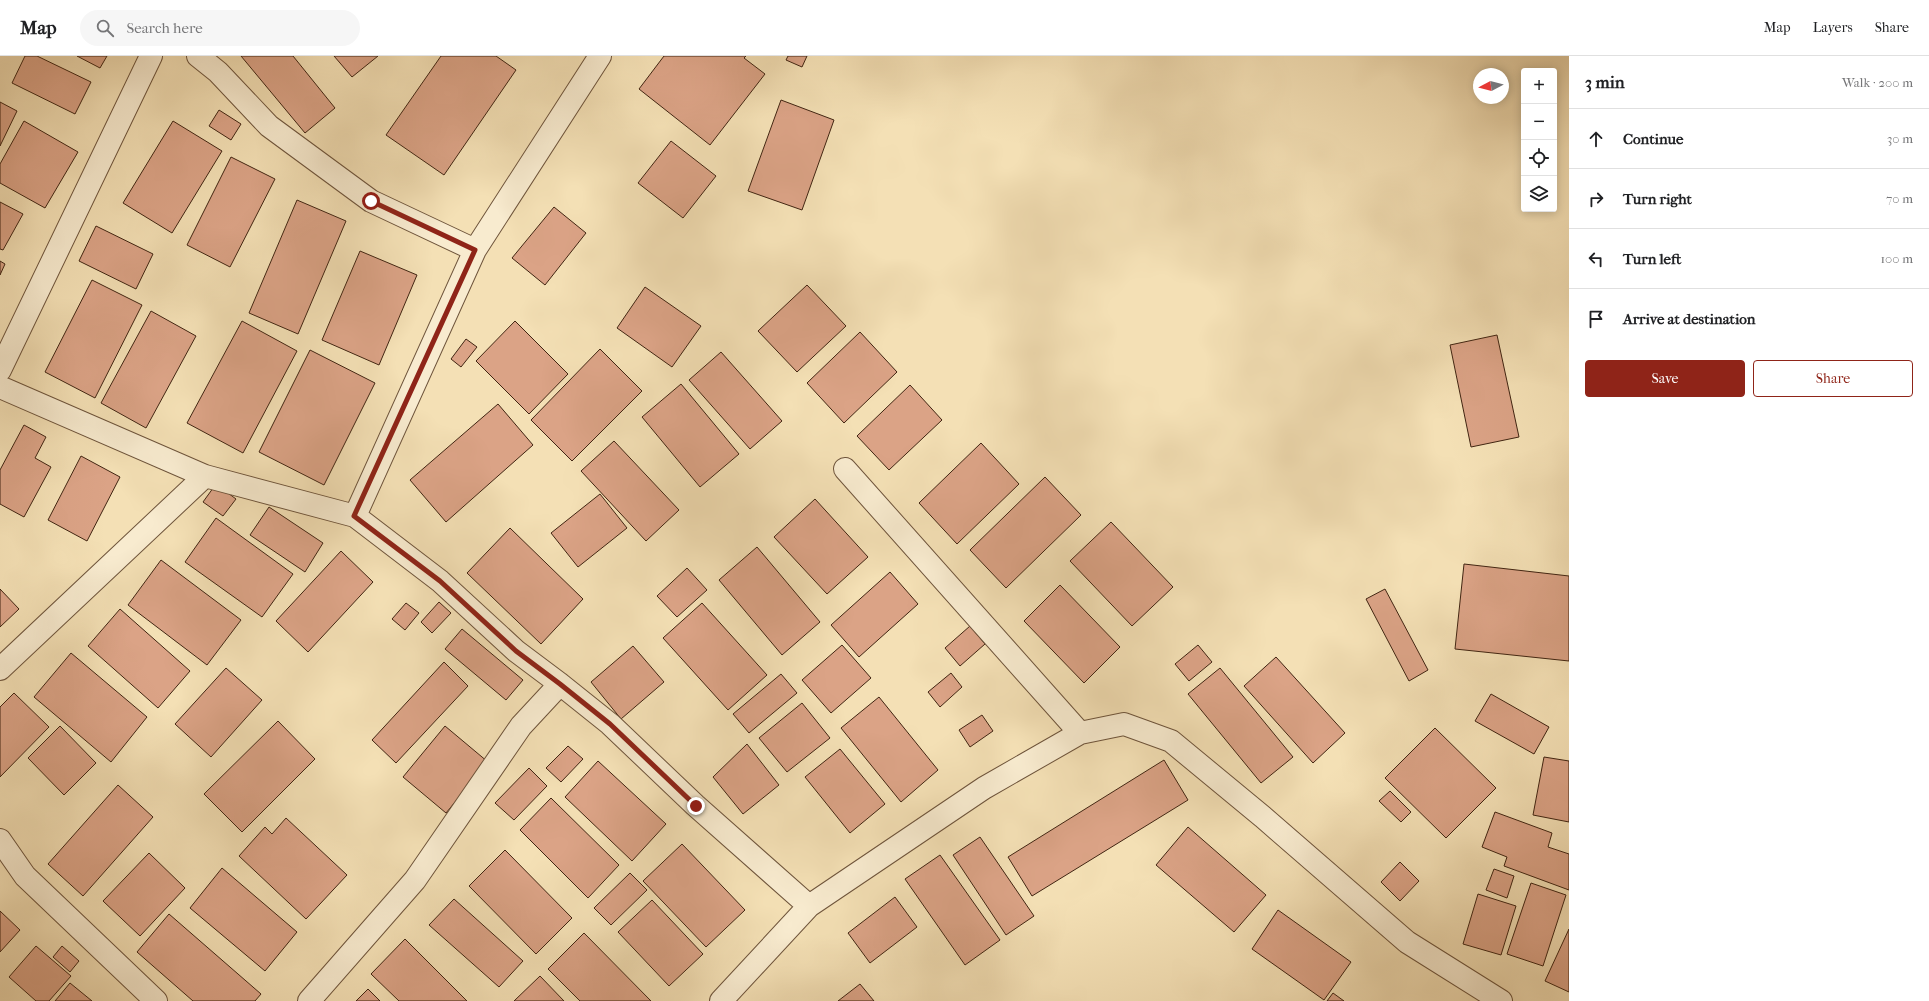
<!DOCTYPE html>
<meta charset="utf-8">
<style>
body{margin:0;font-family:"IM FELL French Canon",serif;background:#f6f6f6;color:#202124}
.controls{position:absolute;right:12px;top:12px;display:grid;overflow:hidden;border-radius:4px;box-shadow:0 2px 10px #0003}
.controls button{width:36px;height:36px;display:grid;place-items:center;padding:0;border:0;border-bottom:1px solid #e0e0e0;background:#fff;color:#202124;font:20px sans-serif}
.compass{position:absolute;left:1473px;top:12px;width:36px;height:36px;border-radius:50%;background:#fff;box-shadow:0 2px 10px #0003;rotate:263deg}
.stop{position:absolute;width:12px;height:12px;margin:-9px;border:3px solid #8f2418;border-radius:50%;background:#fff}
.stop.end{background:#8f2418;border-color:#fff;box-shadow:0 1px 4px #0008}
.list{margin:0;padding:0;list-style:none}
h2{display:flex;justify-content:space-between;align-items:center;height:52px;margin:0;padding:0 16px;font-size:17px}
h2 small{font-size:13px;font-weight:400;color:#757577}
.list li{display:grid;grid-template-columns:26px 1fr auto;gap:12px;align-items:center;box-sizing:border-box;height:60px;padding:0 16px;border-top:1px solid #e0e0e0}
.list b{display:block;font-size:15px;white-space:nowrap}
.list em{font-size:13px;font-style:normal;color:#757577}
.actions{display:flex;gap:8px;padding:12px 16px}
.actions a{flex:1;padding:9px 0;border:1px solid #8f2418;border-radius:4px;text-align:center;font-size:14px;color:#8f2418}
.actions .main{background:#8f2418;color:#fff}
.icon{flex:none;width:22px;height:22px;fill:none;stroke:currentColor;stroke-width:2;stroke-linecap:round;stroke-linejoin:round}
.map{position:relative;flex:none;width:1569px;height:945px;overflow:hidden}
header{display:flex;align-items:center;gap:24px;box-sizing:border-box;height:56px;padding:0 20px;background:#fff;border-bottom:1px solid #e0e0e0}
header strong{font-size:19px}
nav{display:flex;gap:22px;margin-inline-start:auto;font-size:14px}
.search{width:280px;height:36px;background:#f6f6f6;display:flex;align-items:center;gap:10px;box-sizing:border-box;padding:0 14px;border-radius:22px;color:#757577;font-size:15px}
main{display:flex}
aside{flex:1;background:#fff}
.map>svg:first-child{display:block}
</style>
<header>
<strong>Map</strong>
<div class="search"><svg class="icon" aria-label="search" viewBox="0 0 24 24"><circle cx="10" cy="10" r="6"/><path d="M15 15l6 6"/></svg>Search here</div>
<nav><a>Map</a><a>Layers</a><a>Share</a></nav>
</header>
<main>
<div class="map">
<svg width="1569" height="945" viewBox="0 0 1569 945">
<rect width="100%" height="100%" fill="#f4e0b5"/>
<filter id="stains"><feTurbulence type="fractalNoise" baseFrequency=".005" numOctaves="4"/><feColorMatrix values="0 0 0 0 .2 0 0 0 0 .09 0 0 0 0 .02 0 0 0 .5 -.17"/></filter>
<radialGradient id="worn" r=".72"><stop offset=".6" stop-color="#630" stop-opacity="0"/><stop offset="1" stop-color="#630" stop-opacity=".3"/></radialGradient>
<!-- building -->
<path fill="#dba386" stroke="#412512" d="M25 0H37L91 26 75 58 12 27Z
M77 0H107L100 12Z
M241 0H293L335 52 305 77Z
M334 0H378L352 21Z
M441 0H496L516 14 444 119 386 79Z
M664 0H746L744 2 765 18 710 89 639 33Z
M788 0H807L802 11 786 4Z
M781 44 834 64 802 154 748 135Z
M0 46 17 55 0 90Z
M219 54 241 68 231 84 209 70Z
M24 65 78 96 45 152 0 127V108Z
M173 65 222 95 172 177 123 147Z
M671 85 716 120 683 162 638 127Z
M231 101 275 123 230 211 187 189Z
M297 144 346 165 298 278 249 257Z
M0 146 23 158 3 194 0 193Z
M554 151 586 177 545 229 512 202Z
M96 170 153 198 136 233 79 205Z
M360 195 417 219 379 309 322 284Z
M0 205 5 208 0 219Z
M92 224 142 249 95 342 45 316Z
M807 229 846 270 797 316 758 275Z
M645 231 701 270 672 311 617 272Z
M151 255 196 280 146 372 101 347Z
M242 265 297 295 243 397 187 367Z
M515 265 568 318 529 358 476 305Z
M860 276 897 316 844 367 807 327Z
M1497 279 1519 381 1471 391 1450 289Z
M466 283 477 291 461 311 451 303Z
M600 293 642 335 572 405 531 364Z
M310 294 375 327 324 429 259 396Z
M721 296 782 365 750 393 689 324Z
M681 328 739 398 700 431 642 361Z
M910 329 942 364 889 414 857 380Z
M498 348 533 389 446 466 410 424Z
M24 369 46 381 35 402 51 411 24 461 0 448V414Z
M614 385 679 454 646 485 581 415Z
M981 387 1019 428 957 488 919 447Z
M81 400 120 421 87 485 48 464Z
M1045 421 1081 459 1006 532 970 494Z
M216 428 236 443 223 460 203 446Z
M600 438 627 472 578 511 551 477Z
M815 443 868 501 827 538 774 481Z
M269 451 323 487 305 516 250 479Z
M216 462 293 518 262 561 185 506Z
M1111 466 1173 531 1132 570 1070 505Z
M510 472 583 543 541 588 467 517Z
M757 491 820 566 782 599 719 524Z
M341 495 373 526 308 596 276 565Z
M161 504 241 564 207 609 128 549Z
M1464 508 1569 520V605L1455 593Z
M687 512 707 534 677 561 657 540Z
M890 516 918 548 859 601 831 569Z
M1060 529 1120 591 1084 627 1024 565Z
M0 533 19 553 0 571Z
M1385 533 1428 614 1409 625 1366 543Z
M439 546 451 557 432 577 421 566Z
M406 547 419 557 405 574 392 563Z
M702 547 767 619 728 654 663 582Z
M120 553 190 615 158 652 88 590Z
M970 570 985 588 960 610 945 592Z
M462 573 523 624 506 644 445 593Z
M842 589 871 622 831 657 802 624Z
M1198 589 1212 606 1189 625 1175 608Z
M633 590 664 626 621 663 591 626Z
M71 597 147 661 111 706 34 641Z
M1276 601 1345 677 1313 707 1244 630Z
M444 606 468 630 396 707 372 684Z
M226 612 262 644 211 701 175 668Z
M1220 612 1293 701 1261 727 1188 638Z
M951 617 962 631 940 651 928 636Z
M781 618 797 637 749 677 733 658Z
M14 637 49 671 0 721V651Z
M1491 638 1549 671 1534 698 1475 665Z
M879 641 938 714 901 746 841 672Z
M802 647 830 682 787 716 759 682Z
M982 659 993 675 970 691 959 674Z
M278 665 315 703 242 776 204 738Z
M60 670 96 707 64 739 28 702Z
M445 670 488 706 446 757 403 721Z
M1435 672 1496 732 1446 782 1385 722Z
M747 688 779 729 743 758 713 721Z
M568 690 583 703 561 726 546 712Z
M840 693 885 748 850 777 805 721Z
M1544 701 1569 705V766L1533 759Z
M1164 704 1188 744 1032 840 1008 801Z
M598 705 666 768 632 805 565 741Z
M529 712 547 730 514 764 495 747Z
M118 729 153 761 83 840 48 808Z
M1390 735 1411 756 1401 766 1379 745Z
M551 742 619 809 588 842 520 774Z
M1495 756 1552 777 1548 791 1569 798V834L1504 810 1507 801 1482 791Z
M286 762 347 819 306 863 239 800 265 771 272 778Z
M1188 771 1266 839 1234 876 1156 809Z
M980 781 1034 860 1006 879 953 799Z
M682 788 745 854 706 891 643 825Z
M505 794 572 862 536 898 469 830Z
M149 797 185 832 140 880 103 845Z
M940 799 1000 884 965 909 905 823Z
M1400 806 1419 825 1400 845 1381 826Z
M222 812 297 876 265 915 190 852Z
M1494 813 1514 820 1507 842 1486 834Z
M630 817 647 834 611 869 594 852Z
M1531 827 1566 839 1543 910 1507 898Z
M1478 838 1516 850 1501 899 1463 888Z
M895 841 917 871 870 907 848 877Z
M454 843 523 905 499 931 429 869Z
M652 844 703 898 669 930 618 876Z
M1278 854 1351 906 1324 944 1252 893Z
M0 855 20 874 0 896Z
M169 858 261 938 255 945H193L137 896Z
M1569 873V936L1545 925Z
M584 877 651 945H580L548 913Z
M405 883 467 945H399L371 918Z
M36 890 71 920 49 945H36L9 921Z
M62 890 79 905 70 916 53 901Z
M540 920 564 945H514Z
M70 927 92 945H55Z
M860 928 874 945H838Z
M368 933 380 945H356Z
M1333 937 1344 945H1327Z"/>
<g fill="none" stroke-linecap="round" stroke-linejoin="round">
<defs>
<path id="minor" d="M198 0 218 16 269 70 371 145 475 194
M0 314 151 0
M0 331 205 420 355 460 475 194 600 0
M845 413 1080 677
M355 460 440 525 516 595 560 628 610 668 695 749 809 850
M0 613 205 420
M0 784 25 820 156 945
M309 945 415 824 521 670 560 628
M721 945 809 850 984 732 1080 677 1124 668 1171 685 1263 761 1407 886 1501 945"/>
</defs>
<!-- minor casing -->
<use href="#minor" stroke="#6e543b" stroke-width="24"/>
<!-- minor -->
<use href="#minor" stroke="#f8ebcf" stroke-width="22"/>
</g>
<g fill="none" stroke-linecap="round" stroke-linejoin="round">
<!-- route -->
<path stroke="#8f2418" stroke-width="5" d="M371 145 475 194 354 460 440 525 516 595 560 628 610 668 696 750"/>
</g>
<rect width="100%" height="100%" filter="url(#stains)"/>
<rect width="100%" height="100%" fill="url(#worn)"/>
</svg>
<div class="controls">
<button>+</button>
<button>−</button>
<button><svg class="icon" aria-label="locate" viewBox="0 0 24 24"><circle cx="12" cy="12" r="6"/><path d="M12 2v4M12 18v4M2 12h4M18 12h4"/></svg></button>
<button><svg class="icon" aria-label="layers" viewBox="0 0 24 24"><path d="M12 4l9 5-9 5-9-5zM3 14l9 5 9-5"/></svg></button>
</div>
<svg class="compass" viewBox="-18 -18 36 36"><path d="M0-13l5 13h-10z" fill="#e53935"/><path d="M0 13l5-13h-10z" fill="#757577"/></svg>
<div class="stop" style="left:371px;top:145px"></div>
<div class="stop end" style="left:696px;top:750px"></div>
</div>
<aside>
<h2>3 min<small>Walk · 200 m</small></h2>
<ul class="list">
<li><svg class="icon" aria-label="ahead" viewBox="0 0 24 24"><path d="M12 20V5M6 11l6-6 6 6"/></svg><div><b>Continue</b></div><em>30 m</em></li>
<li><svg class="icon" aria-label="right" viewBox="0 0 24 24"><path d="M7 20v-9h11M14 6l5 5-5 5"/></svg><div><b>Turn right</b></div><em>70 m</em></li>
<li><svg class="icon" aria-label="left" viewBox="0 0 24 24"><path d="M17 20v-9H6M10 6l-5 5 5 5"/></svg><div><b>Turn left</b></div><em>100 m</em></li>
<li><svg class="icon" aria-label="arrive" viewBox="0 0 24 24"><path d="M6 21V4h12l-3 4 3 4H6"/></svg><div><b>Arrive at destination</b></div></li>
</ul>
<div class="actions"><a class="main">Save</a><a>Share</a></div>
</aside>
</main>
